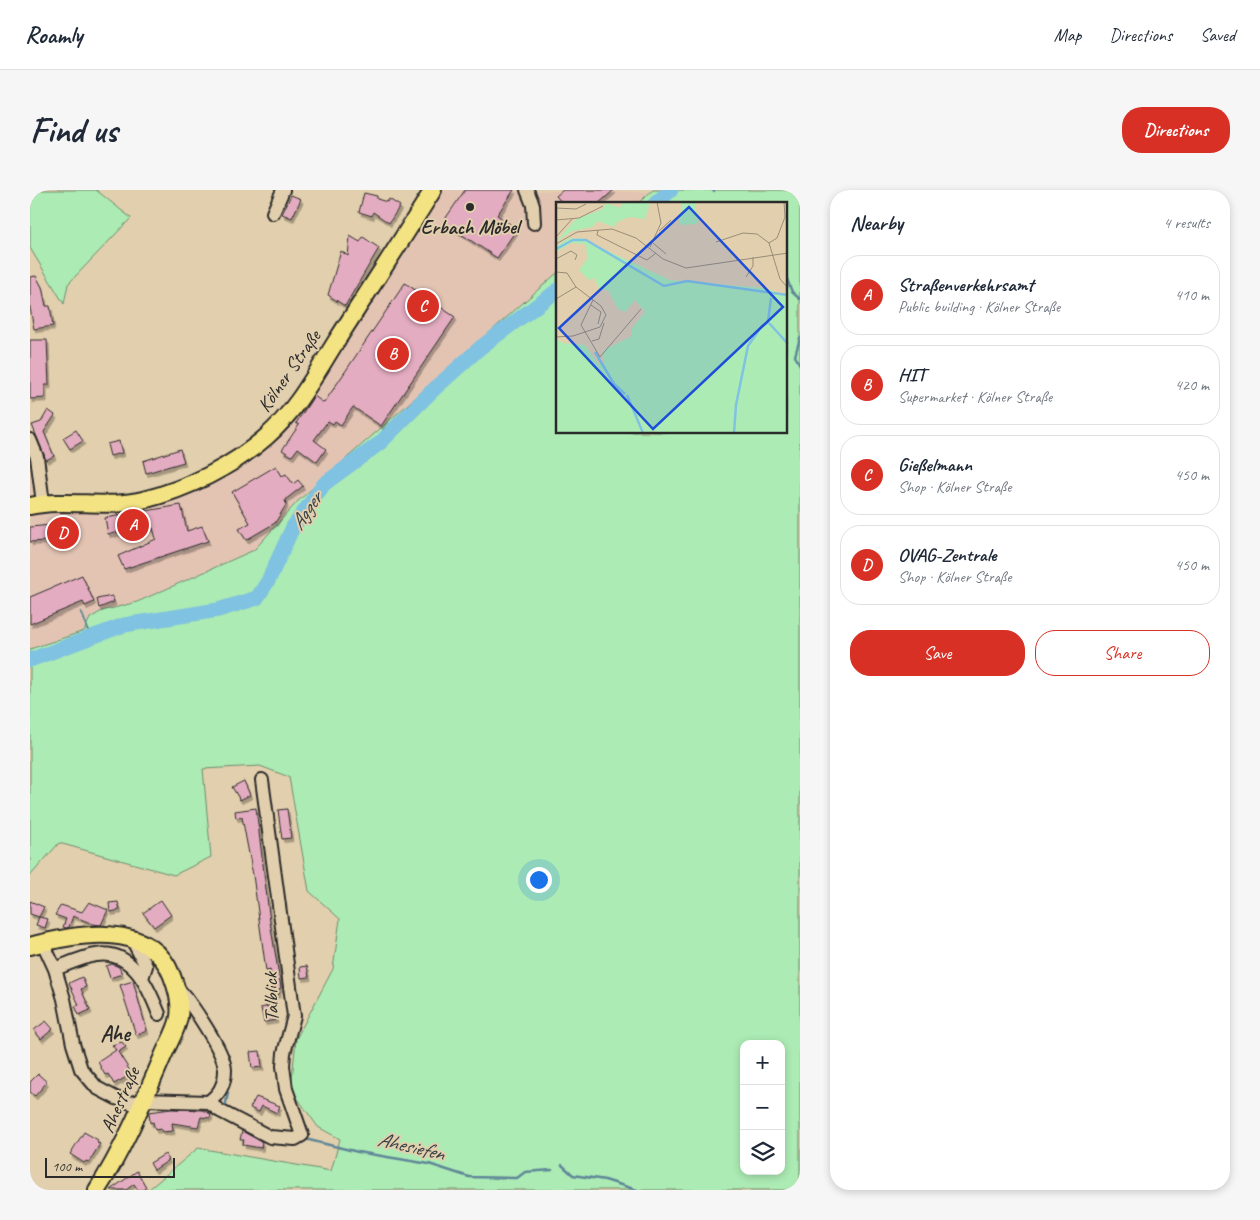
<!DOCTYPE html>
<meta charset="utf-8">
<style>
body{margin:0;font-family:Caveat,sans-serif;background:#f6f6f7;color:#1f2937}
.controls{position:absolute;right:15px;bottom:15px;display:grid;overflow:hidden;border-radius:10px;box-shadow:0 2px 8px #0003}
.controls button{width:45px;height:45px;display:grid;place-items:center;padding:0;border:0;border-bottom:1px solid #e0e1e3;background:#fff;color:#1f2937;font:25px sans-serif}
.scale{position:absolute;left:15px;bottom:12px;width:130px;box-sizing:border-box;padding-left:5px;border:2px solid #2b2b2b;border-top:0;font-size:14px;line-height:18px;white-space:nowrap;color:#2b2b2b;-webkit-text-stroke:4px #e2cfad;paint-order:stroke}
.you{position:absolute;left:508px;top:689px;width:18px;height:18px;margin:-12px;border:4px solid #fff;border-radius:50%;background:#1a73e8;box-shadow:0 0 0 8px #1a73e833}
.badge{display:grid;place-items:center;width:32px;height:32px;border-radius:50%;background:#d93025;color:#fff;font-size:16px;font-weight:700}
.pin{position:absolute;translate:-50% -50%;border:2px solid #fff;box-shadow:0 1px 5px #0006}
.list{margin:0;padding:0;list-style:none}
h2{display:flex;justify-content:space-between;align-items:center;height:65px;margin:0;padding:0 20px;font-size:21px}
h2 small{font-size:16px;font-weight:400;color:#747a83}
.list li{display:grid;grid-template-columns:32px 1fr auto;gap:15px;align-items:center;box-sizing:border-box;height:80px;margin:0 10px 10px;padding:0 10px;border:1px solid #e0e1e3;border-radius:20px}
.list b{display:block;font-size:19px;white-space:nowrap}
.list p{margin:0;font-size:16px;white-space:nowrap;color:#747a83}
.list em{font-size:16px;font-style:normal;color:#747a83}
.actions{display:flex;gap:10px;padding:15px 20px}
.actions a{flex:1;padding:11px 0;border:1px solid #d93025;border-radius:20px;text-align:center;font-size:18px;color:#d93025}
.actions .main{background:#d93025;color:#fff}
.icon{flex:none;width:28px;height:28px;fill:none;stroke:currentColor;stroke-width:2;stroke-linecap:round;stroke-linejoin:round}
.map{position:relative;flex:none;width:770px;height:1000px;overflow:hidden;border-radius:20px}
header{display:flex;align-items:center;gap:30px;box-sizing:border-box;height:70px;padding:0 25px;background:#fff;border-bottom:1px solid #e0e1e3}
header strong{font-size:24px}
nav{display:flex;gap:28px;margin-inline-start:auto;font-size:18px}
.intro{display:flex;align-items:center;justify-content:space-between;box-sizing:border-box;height:120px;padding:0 30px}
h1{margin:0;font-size:35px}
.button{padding:12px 22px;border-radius:20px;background:#d93025;color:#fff;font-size:18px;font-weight:700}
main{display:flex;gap:30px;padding:0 30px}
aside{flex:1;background:#fff;border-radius:20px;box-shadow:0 2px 8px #0003}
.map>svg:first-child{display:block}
</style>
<header>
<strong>Roamly</strong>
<nav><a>Map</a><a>Directions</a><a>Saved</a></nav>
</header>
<div class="intro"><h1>Find us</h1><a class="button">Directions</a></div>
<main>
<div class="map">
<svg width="770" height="1000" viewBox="0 0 770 1000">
<defs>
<filter id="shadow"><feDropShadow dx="2" dy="3.5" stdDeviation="0" flood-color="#0004"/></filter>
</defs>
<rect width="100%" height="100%" fill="#e2cfad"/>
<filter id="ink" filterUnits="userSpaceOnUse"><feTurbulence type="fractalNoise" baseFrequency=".02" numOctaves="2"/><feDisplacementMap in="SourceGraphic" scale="10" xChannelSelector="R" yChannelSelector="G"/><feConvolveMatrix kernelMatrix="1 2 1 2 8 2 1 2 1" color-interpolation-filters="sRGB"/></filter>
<g filter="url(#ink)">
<!-- built -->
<path fill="#e3c4b3" d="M413 0 620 2 607 14H528L527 83 268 311 224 360 107 412 72 421 60 428 54 441 0 459V282L5 323 118 317 198 285 243 249 283 205Z"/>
<!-- green -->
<path fill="#acebb3" stroke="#6c8b6f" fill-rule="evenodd" d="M0 0H66L101 28 38 94 34 114 0 58Z
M623 0H770V1000H118L168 958 301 981 310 949 288 937 261 899 266 849 303 779 310 729 279 701 259 587 230 576 173 579 181 667 144 685 29 653 0 686V459L54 441 60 428 72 421 107 412 224 360 268 311 527 83 528 242H756V14H607ZM714 854H751V981H714Z"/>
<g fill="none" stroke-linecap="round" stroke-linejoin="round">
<!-- stream -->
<path stroke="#5e8698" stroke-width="2.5" d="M682 0 684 1
M756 87 762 102 770 109
M770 148 765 166 770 175
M51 422 61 448
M23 760 34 756
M195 918 198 903
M275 949 328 962 399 974 439 987 487 988 495 982 522 980
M532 975 543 985 575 990 607 1000"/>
<!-- river -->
<path stroke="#80c2e1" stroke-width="15" d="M625 14 641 0
M0 470 94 435 188 420 227 408 238 391 263 337 294 294 350 253 401 202 451 157 528 100"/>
</g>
<!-- building -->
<path fill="#e4acc0" stroke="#2b2b2b" filter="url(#shadow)" d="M435 0H484L467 25 487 39 467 68 413 32Z
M533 0H584L568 14H533L526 6Z
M334 3 347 6V9L357 12 359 9 370 16 359 33 343 22 342 26 329 22Z
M261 5 271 9 262 28 252 24Z
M320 46 330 52 333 47 349 58 315 116 298 105 311 61 318 66Z
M6 86 12 97 16 116H20L23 136 4 139 0 118V87Z
M375 93 425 127 351 236 323 217 311 235 305 231 303 234 298 231 284 250 296 259 287 272 268 258 262 266 252 260 269 235 266 233 284 206 294 213Z
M0 150H17L19 195H15V208L0 209Z
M18 220 25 225 14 242 24 266 16 270 2 235 11 232Z
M46 240 53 251 40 259 33 248Z
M89 251 92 263 80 266 77 254Z
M150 259 154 272 116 283 113 271Z
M246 276 252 286 256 284 263 294 268 290 273 296 255 310 256 315 245 333 216 350 209 339 220 333 202 302Z
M151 315 157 341 172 336 178 351 94 379 88 366 126 349 123 338 78 344 75 328Z
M43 333 45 345H43V349L0 352V337Z
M52 385 64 412 55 416 53 412 0 434V407Z
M82 406 84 412 69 418 67 409Z
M214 591 220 605 210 610 202 597Z
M226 618 240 732 251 798 249 799V804L241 806 239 796 243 795 240 780 236 781 223 685 212 627 206 628 205 621Z
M257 619 261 648 252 649 248 620Z
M131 710 141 725 124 737 113 723Z
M0 711 14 717 9 727 18 729 15 738 6 735 9 727 0 724Z
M59 712 78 720 71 735 63 734 43 726 39 737 36 738 33 737 36 729 25 725 31 715 52 722Z
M88 712 90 720 80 722 79 713Z
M82 774 89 777 92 784 80 788 76 776Z
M277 776 279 787 271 788 270 777Z
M52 787 56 797 51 799 60 820 49 825 45 816 49 815 39 793Z
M103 791 117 841 106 845 90 795Z
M242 815 246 830 234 832 231 818Z
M16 831 23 839 11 849 4 840Z
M92 852 96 857 88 862 102 884 84 894 78 884 75 885 68 872 86 860 82 855Z
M230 861 232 877 222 878 220 862Z
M8 884 17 892 5 906 0 902V892Z
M226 907 250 916 247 923 232 916 229 922 220 918Z
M141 919 172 920 181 924 180 928 171 927 168 937 142 933 143 941 132 942 131 939 125 940 123 932 120 933 119 922Z
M212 941 232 952 231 958 213 955 214 950H210Z
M54 942 68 950 67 953 70 954 59 972 56 971 54 973 40 964Z
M135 964 139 970 124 980 120 973Z
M107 981 116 997 113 1000H108L104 994 96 1000H80Z"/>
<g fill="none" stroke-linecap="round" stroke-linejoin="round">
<defs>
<path id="minor" d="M497 0 503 15 504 33
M243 23 253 0
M0 250 7 267 13 313
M102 749 116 776 112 788
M13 753 25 779 34 809 43 854 51 879 67 898 86 908 101 913 113 910 178 912 190 921 240 947 265 949 272 945 256 899 253 876 254 863 264 826 232 590
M25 779C38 774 52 767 66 765 102 759 118 796 129 824
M146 797C160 810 195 863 195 880 195 895 189 905 178 912"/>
<path id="major" d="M0 316C37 308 76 319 113 310 157 299 202 277 236 247 267 220 286 183 307 150 339 100 372 50 403 0
M0 756C45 744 121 729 142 786 147 799 151 814 149 827 147 840 138 854 133 866 113 912 94 958 67 1000"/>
</defs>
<!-- minor casing -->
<use href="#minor" stroke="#2b2b2b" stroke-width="16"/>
<!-- major casing -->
<use href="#major" stroke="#2b2b2b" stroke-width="20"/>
<!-- minor -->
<use href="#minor" stroke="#e2cfad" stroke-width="12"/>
<!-- major -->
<use href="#major" stroke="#f4e382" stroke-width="16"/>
</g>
</g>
<!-- markers -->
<circle fill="#2b2b2b" stroke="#e2cfad" stroke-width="2" cx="440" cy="17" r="5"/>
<g text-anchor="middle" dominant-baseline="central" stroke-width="4" stroke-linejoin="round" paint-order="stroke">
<!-- poi labels -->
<g font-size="20" font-weight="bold" fill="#2b2b2b" stroke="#e2cfad">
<text x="440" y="37">Erbach Möbel</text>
</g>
<!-- street labels -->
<g font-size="20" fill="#2b2b2b" stroke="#e2cfad">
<text transform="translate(259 181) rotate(-55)">Kölner Straße</text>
<text transform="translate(241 807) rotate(-92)">Talblick</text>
<text transform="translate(90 910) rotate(-66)">Ahestraße</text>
</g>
<!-- water labels -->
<g font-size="21" font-style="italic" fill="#384246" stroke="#e2cfad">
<text transform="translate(276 321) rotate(-56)">Agger</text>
<text transform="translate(381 956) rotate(13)">Ahesiefen</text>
</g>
<!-- quarter labels -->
<g font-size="22" font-weight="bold" fill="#2b2b2b" stroke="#e2cfad">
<text x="85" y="844">Ahe</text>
</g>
</g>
<!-- overview -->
<g transform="translate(526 12)">
<rect width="231" height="231" fill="#e2cfad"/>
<path d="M67 0H94L89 17 74 15 61 20 58 25 42 19 36 25 16 29 0 40 20 17 45 8 51 1 64 6ZM126 0H139L142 22 123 23ZM24 36 114 78 209 86 231 94V231H0V136L7 141 29 143 43 163 48 160V148L76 134V126L89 110 79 98 69 110 62 107 52 88H44L38 76 33 78 23 68 31 57 30 42 15 41 0 50V45L11 37Z" fill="#acebb3"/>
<path fill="none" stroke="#80c2e1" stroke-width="2.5" d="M0 47 17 38H30L108 84 131 79 232 93M213 121 232 142M39 150 58 182 69 192M71 193 87 231M178 231 180 203 192 144 205 125 212 120 215 96"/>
<path fill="none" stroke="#998d79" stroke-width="1" d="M0 6 20 7 30 2M0 18 23 16 47 4M42 28 41 33 91 58 100 51M103 29 115 18M0 35 17 16M160 40 187 31 201 32 213 41 224 77 232 86M97 41 110 52M213 41 221 36 229 15 228 0M0 42 21 30 56 27 80 36 107 57 130 66 232 51M94 45 105 21 101 0M0 57 15 49 21 53 19 58M0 70 11 71 20 85 45 104 50 113 44 125 17 134 0 135M190 75 197 64V55M0 97 20 85M37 98 25 123 44 155 85 107M35 103 45 110 42 122M36 139 43 137 48 121"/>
<path fill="#1d4ed8" fill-opacity="0.15" stroke="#1d4ed8" stroke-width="2.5" d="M133 5 227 105 97 227 3 126Z"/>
<rect width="231" height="231" fill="none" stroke="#2b2b2b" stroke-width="2.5"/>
</g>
</svg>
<div class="controls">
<button>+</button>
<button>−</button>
<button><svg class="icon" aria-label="layers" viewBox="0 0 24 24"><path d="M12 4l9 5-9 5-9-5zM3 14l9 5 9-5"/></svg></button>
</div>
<div class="scale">100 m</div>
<div class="you"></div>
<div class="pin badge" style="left:103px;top:335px">A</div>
<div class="pin badge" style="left:363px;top:164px">B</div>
<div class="pin badge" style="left:393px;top:116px">C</div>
<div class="pin badge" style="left:33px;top:343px">D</div>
</div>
<aside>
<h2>Nearby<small>4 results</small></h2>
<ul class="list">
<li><span class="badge">A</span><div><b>Straßenverkehrsamt</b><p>Public building · Kölner Straße</p></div><em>410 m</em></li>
<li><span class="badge">B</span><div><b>HIT</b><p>Supermarket · Kölner Straße</p></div><em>420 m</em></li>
<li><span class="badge">C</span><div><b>Gießelmann</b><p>Shop · Kölner Straße</p></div><em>450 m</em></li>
<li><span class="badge">D</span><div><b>OVAG-Zentrale</b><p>Shop · Kölner Straße</p></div><em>450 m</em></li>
</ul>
<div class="actions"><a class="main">Save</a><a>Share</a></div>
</aside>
</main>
